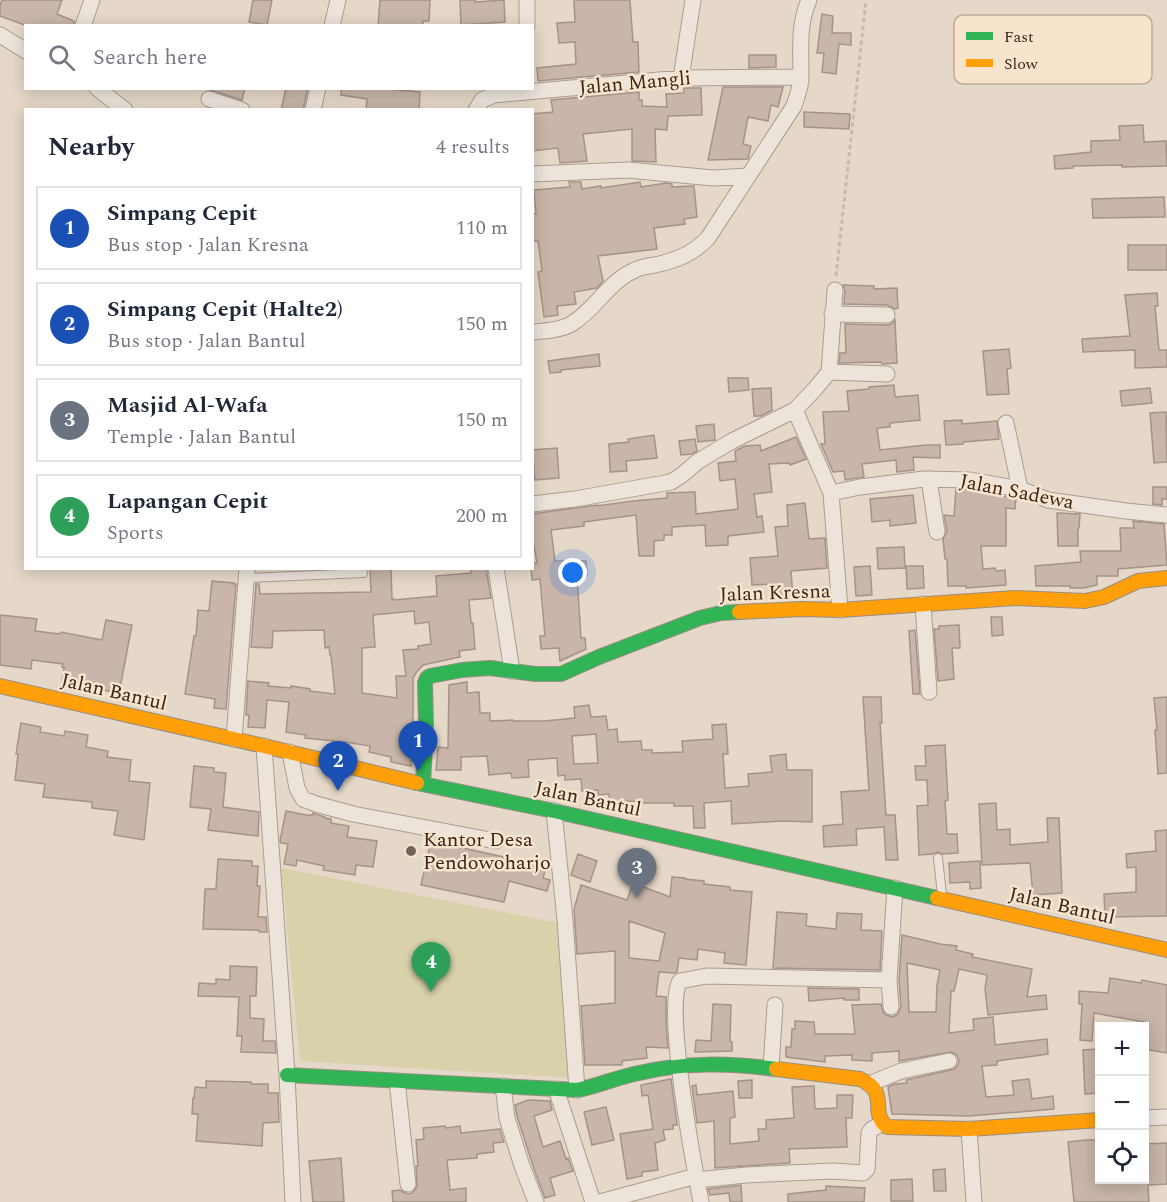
<!DOCTYPE html>
<meta charset="utf-8">
<style>
body{margin:0;font-family:Spectral,serif;background:#f6f6f7;color:#1f2937}
.controls{position:absolute;right:18px;bottom:18px;display:grid;overflow:hidden;border-radius:0px;box-shadow:0 3px 15px #0003}
.controls button{width:54px;height:54px;display:grid;place-items:center;padding:0;border:0;border-bottom:2px solid #e0e1e3;background:#fff;color:#1f2937;font:30px sans-serif}
.you{position:absolute;left:573px;top:573px;width:21px;height:21px;margin:-15px;border:4px solid #fff;border-radius:50%;background:#1a73e8;box-shadow:0 0 0 9px #1a73e833}
.badge{display:grid;place-items:center;width:39px;height:39px;border-radius:50%;background:#d93025;color:#fff;font-size:20px;font-weight:700}
.pin{position:absolute;translate:-50% -50px;filter:drop-shadow(0 2px 3px #0008)}
.pin::after{content:'';position:absolute;top:32px;width:21px;height:18px;background:inherit;clip-path:polygon(0 0,100% 0,50% 100%)}
.list{margin:0;padding:0;list-style:none}
h2{display:flex;justify-content:space-between;align-items:center;height:78px;margin:0;padding:0 24px;font-size:26px}
h2 small{font-size:20px;font-weight:400;color:#747a83}
.list li{display:grid;grid-template-columns:39px 1fr auto;gap:18px;align-items:center;box-sizing:border-box;height:84px;margin:0 12px 12px;padding:0 12px;border:2px solid #e0e1e3;border-radius:0px}
.list b{display:block;font-size:22px;white-space:nowrap}
.list p{margin:0;font-size:20px;white-space:nowrap;color:#747a83}
.list em{font-size:20px;font-style:normal;color:#747a83}
.icon{flex:none;width:33px;height:33px;fill:none;stroke:currentColor;stroke-width:2;stroke-linecap:round;stroke-linejoin:round}
.map{position:relative;flex:none;width:1167px;height:1202px;overflow:hidden}
.search{position:absolute;background:#fff;box-shadow:0 3px 15px #0003;left:24px;top:24px;width:510px;height:66px;display:flex;align-items:center;gap:15px;box-sizing:border-box;padding:0 21px;border-radius:0px;color:#747a83;font-size:22px}
.panel{position:absolute;background:#fff;box-shadow:0 3px 15px #0003;left:24px;top:108px;width:510px;height:462px;border-radius:0px}
.map>svg:first-child{display:block}
</style>
<div class="map">
<svg width="1167" height="1202" viewBox="0 0 1167 1202">
<rect width="100%" height="100%" fill="#e5d8c8"/>
<!-- green -->
<path fill="#d9d1a9" d="M281 868 564 924 572 1078 300 1061Z"/>
<!-- building -->
<path fill="#c9b5a9" stroke="#a59388" stroke-width="1.5" fill-rule="evenodd" d="M2 0H62L57 14 74 21V26H27L0 16V5Z
M253 0H272L267 25 249 22Z
M380 0H430L429 21H423V26H378Z
M460 0H475V2L504 0 505 22 461 25Z
M574 0H630L633 42H638L639 72 538 81 537 68 576 64 575 42 559 43 557 23 575 22Z
M822 14 833 16 832 33H851V45L839 44 836 74 822 72 824 53H817Z
M749 55H776V67L749 68Z
M723 87H783L778 107 771 105 768 121 748 117 743 144 751 146 748 159 708 160Z
M211 88H245L242 100 210 90Z
M286 88H308L303 110H281Z
M341 88H378L420 92 419 110H366L367 99 341 95Z
M684 88H701L702 115 668 116 667 130 655 129 656 162 632 161V129L583 134 587 161 560 163 558 148 532 151V114L553 112 551 100 639 92V100H642V106L667 107 666 94 684 93Z
M804 112 850 114 849 129 804 127Z
M1143 125 1144 142 1166 141 1167 166 1122 167V165L1073 166V168L1055 169 1054 156 1091 152V141L1120 140 1119 126Z
M569 182H581L582 189 601 186V188L640 182 641 187 666 183 672 184V187L694 186 697 217 684 219 685 224 654 228 657 249 598 256 603 281 597 288 574 292 576 304 557 306 558 315 544 317 538 272 542 271 538 241H532V214H536L534 190 570 187Z
M1164 197 1165 217 1093 218 1092 199Z
M1128 245H1167V270H1128Z
M843 285 874 286V289L897 288 898 308 895 309 887 305 844 304 845 291Z
M1157 293 1158 306H1155L1159 350H1167V367L1135 368V350L1083 352 1082 339 1130 336 1125 295Z
M895 320 897 363 882 364 881 362 839 363 840 353H846L845 324 887 325 891 324Z
M1009 349 1011 368 1007 369 1009 394 987 395 983 351Z
M599 354 600 366 561 370V372L550 373 548 361Z
M728 378H748L749 390 729 392Z
M894 385 895 397 918 395 920 420 890 423V427L877 428 880 450 926 445H940V458L913 457 914 470 897 472 896 460 862 464 864 477 845 480 844 471 833 472 821 444H825L823 412 849 411 847 391 869 389V387Z
M771 388 772 410 761 416H754L752 389Z
M1150 388 1152 403 1122 406 1120 391Z
M1166 412 1167 462 1154 463 1150 413Z
M962 420V424L997 421 999 439 963 442V444L946 445 944 421Z
M714 424 715 440 698 442 696 426Z
M654 435 657 458 626 461 627 471 610 472 609 444 629 442 628 439Z
M796 437 806 459 790 465 789 463 769 464 772 492 754 494 757 517 762 516 764 532 728 536V545L706 546 705 525 672 527V535H664V540L654 541V556H639L636 515 584 522V526L551 530 555 561H586L587 575 577 576 581 638H585L586 649 560 661 559 648 541 649 540 636H545L540 579 532 580 531 568H532V563H537L532 534V514L597 505V506L633 501 667 498V493L695 492 696 514 738 509 735 479 720 481 718 463 736 461 735 451 745 446 760 445 761 451Z
M695 439 697 451 692 454 681 455 679 441Z
M557 448 559 478 535 480 532 450Z
M1153 487H1167V499H1162V505L1153 504Z
M956 489 969 490 1016 498 1015 509 1006 508V546H981L983 569 995 568 996 571 1005 570 1006 585 966 588V586H948L947 559H945L943 539 947 531 944 515 954 516Z
M913 495 916 523 890 526V520L872 522 870 499Z
M805 503 809 539 825 538 827 568 791 571 793 597H776L775 584 752 585 750 558 778 556 775 527 788 526 787 505Z
M1057 513 1080 514 1079 528H1078V546H1058Z
M1133 521 1164 524 1167 565 1118 569V576H1097V585L1084 588H1070V586H1036L1035 566 1081 562 1080 551H1121L1120 528H1134Z
M904 547 905 568 878 569 877 548Z
M870 566 872 595 856 596 854 567Z
M906 566H923L924 588 907 589Z
M370 568H391L392 599H394V600L437 596 436 576 471 573V568H486L491 598 469 600 471 623H473L475 649 459 651 460 657 423 665 416 673 413 678V724L411 766 391 762V757L369 752 370 746 345 742V749L333 747 334 741 305 738 306 735 286 732 289 702 267 700 265 728 248 727 249 715H246L248 681 269 683 268 686 291 688V686L310 689V691L335 694 331 655H330L329 647 325 648 324 630 273 631 272 648 251 647 256 584H259L260 594 371 592ZM414 611 415 624 429 622 431 644 418 646V649L403 650 406 676H396L397 698 362 693V648L375 647 373 615Z
M212 581 234 583V584H236L226 709 214 708 215 699 185 694 194 636H196L198 610 209 611Z
M0 615 37 619 35 631 60 634 61 632 102 640 106 620 132 625 119 693 93 688 94 686 62 681 64 667H62L63 664 32 660 31 669 0 665Z
M991 617H1002L1003 635 992 636Z
M959 625 960 648H952L954 679 938 681 934 629H939V626Z
M915 630 920 694H913L909 631Z
M467 682V693L479 692 480 713H490V721L513 720V721H544L575 718 574 707 589 705 591 717 606 716 608 730 617 729 618 742 641 741 642 750H652V753L683 752 682 741 713 739 712 725 726 724 728 754H723L725 788 749 786 748 774 772 772 770 756 786 754 787 770H812V822L781 821 732 824 731 801 704 803 705 828H694L693 806H674V803H641V801L610 802 609 794 598 795V790L582 791 581 779 565 780V775L558 776 557 758 528 760 529 777 512 778 511 773 489 775 487 756 461 757V770H436L438 747 448 748 449 685ZM596 734 598 763 574 764 572 736Z
M863 697H881L882 723H880L886 815H895L898 860H886L884 827 856 829 857 845 824 847 823 826 843 824 841 792 869 790Z
M1167 697V773L1158 774 1155 730H1157L1154 698Z
M21 723 41 727 40 732 64 736 65 731 88 735 86 747 108 751 107 757 131 760 129 781 150 783 144 840 114 835 118 811 92 808V802L43 797 45 784 15 780 18 754H16Z
M945 745 948 800 945 801 947 834H957L958 853 942 854 938 852 933 854 919 855 917 806 928 805 927 780H916L915 766H926L925 746Z
M194 766 214 768V772L226 773 223 807 259 812 258 836 208 830 211 809 190 807Z
M996 803 997 830 1010 829V845L1048 842 1047 818H1059L1062 893 1033 895 1030 863 982 865 979 804Z
M286 811 306 815H313V813L325 817V818L331 819V823L349 826 347 837 377 841 373 867 356 865 355 875 323 870 324 866 297 860 296 866 284 864 288 844 281 843 280 841Z
M1167 830V916L1105 917 1104 894 1136 892V867L1127 868 1126 854 1156 851 1155 831Z
M431 841 531 863 532 859 547 863 543 878 550 880 547 891 509 881 504 902 421 885Z
M578 854 597 861 590 882 571 875Z
M218 859 252 861V866H258L257 886H260L258 917H266L267 932H259V930L203 929 205 889H216Z
M980 861 981 888 970 889V882L950 883 949 863Z
M672 877 685 878V879L704 881V884L730 887V890L752 892 746 965 724 963 725 953 698 949 697 960 679 958 677 972 674 973 659 972 656 996 666 997V1022L668 1048 646 1047 647 1058 622 1061V1065H585L581 1006 615 1003V951L577 954 574 909 581 885 627 900 633 883 670 897ZM629 921 665 933 659 961 629 958Z
M777 912 807 914 806 926 836 929 837 913 862 914 861 930 882 931 880 970 773 968Z
M902 935 940 944 957 946 956 950 973 954 972 957 1032 969 1027 997 1046 995 1047 1009 988 1015 985 989 987 975 959 969 954 991H951L949 1033 974 1030 973 1019 993 1017 995 1045 1047 1039 1048 1054 997 1061V1065L982 1066 986 1097 1014 1095 1012 1081 1029 1079 1032 1099 1053 1096 1054 1109 969 1116 892 1114 888 1087 895 1084 907 1083 906 1080 955 1069 958 1065 959 1060 957 1055 951 1052 899 1061V1051L872 1053V1061L852 1060V1055L825 1056V1062L786 1057V1047H791L792 1029H795V1021L814 1022 815 1034H855L852 1005 881 1004 883 1012 886 1015 892 1017 897 1015 901 1007 899 980ZM907 963 940 970 937 985 936 1012H909Z
M230 966 257 967 256 996H250V1018L264 1019 263 1041H275L276 1053 241 1052 242 1036H237L239 997 198 996 199 983 216 984V979L230 980Z
M1110 978 1141 983 1142 980 1167 985V1053L1144 1049V1022L1094 1013 1092 1041 1080 1040 1082 1004H1079V991L1108 993Z
M808 988 859 989V1000H844V998L809 1001Z
M713 1004 731 1005 730 1041 732 1042V1051L695 1052 696 1040 711 1041Z
M1100 1049V1093L1085 1094 1083 1050Z
M671 1079 677 1125H673V1129L663 1130 665 1140 655 1143 658 1170 642 1172V1176L627 1179 620 1134 653 1129 648 1095 642 1096 641 1085Z
M752 1080V1098H739L738 1081Z
M206 1081 251 1082V1084H268V1093H278L279 1122 263 1123 262 1146 196 1141 198 1114H192L193 1098H194L195 1087 206 1088Z
M696 1085 697 1095 733 1091 735 1117 730 1118V1144L759 1141 758 1129H766V1120L794 1118 792 1087 814 1086 815 1109 837 1108V1095H853L852 1118H846L847 1147 789 1149 790 1163 715 1168 714 1121 697 1123 692 1086Z
M528 1100 550 1101 552 1110 534 1116 543 1147 560 1141 566 1159 568 1158 573 1171 550 1178 555 1195 545 1198 535 1172 517 1116 515 1105Z
M606 1107 614 1140 592 1145 584 1112Z
M445 1126 446 1128 460 1126 461 1133 500 1129 504 1142 493 1143 494 1152 477 1154V1158L447 1160 450 1190 466 1188V1202H393L392 1191 400 1190 405 1193 410 1194 414 1191 417 1187 416 1166H418L416 1140 424 1139 423 1128Z
M1086 1140H1100V1179H1144V1144L1167 1143V1184L1148 1185 1149 1202H1074L1068 1142Z
M341 1158 344 1202H313L309 1161Z
M945 1169 946 1191H934L933 1170Z
M912 1179 913 1201H891V1180Z
M741 1185 742 1202H730L729 1193 710 1195 708 1189Z
M826 1186 865 1188 864 1202H788V1194L826 1190Z"/>
<g fill="none" stroke-linecap="round" stroke-linejoin="round">
<defs>
<path id="lane" d="M246 578 363 573
M938 858 942 895"/>
<path id="street" d="M527 0V26
M83 26 92 0
M332 26 338 0
M0 35 26 51
M681 78 693 0
M97 88 125 110
M209 99 242 110
M313 110 318 88
M476 110 482 100 494 95 681 78 801 77
M532 174 628 170 713 178 748 176
M832 314 887 315
M532 332C546 331 562 330 573 323 595 309 609 282 633 271 639 267 648 266 655 265 677 260 693 254 708 238L794 106C797 96 801 87 801 77 801 51 798 25 809 0
M829 372 887 374
M795 410 831 493 840 610
M1006 423 1020 489
M929 479 937 532
M831 493 860 487 924 479 970 480 1020 489 1048 500 1126 511 1167 515
M532 504 575 499 671 482 682 475 697 462 732 441 795 410 815 389 829 372 835 290
M496 568 512 671
M923 604 929 692
M234 739 247 568
M264 746 287 1075 293 1202
M290 752 297 788 303 799 316 804 353 814 496 841
M554 811 565 920 577 1090
M891 1007 889 980 895 888
M771 1068 775 1005
M397 1081 408 1184
M869 1084 901 1071 949 1061
M503 1086 507 1118 522 1166 536 1202
M556 1089 593 1202
M1144 1118 1167 1117
M969 1129 974 1202
M697 1180 746 1175 833 1171 863 1173 867 1169 869 1133 872 1129 881 1124
M600 1202 696 1176
M701 1202C694 1166 664 1006 680 981L707 976 889 980"/>
<path id="fast" d="M417 783 554 811 937 898
M423 784 426 724 425 683 427 678 430 676 462 670 490 668 535 674H561L599 657 700 618 721 613 739 612
M287 1075 577 1090C598 1086 618 1077 639 1073 686 1062 729 1063 776 1069"/>
<path id="slow" d="M739 612 801 609 840 610 1015 598 1085 601 1104 597 1138 581 1167 578
M0 686 264 746 417 783
M937 898 1167 950
M776 1069 860 1079C891 1093 868 1111 887 1127L969 1129 1100 1120"/>
</defs>
<!-- lane casing -->
<use href="#lane" stroke="#a99d92" stroke-width="10"/>
<!-- street casing -->
<use href="#street" stroke="#a99d92" stroke-width="17"/>
<!-- fast casing -->
<use href="#fast" stroke="#998d82" stroke-width="16"/>
<!-- slow casing -->
<use href="#slow" stroke="#998d82" stroke-width="16"/>
<!-- path -->
<path stroke="#c4bab2" stroke-width="3" stroke-dasharray="4.5 3" stroke-linecap="butt" d="M836 276 866 0"/>
<!-- lane -->
<use href="#lane" stroke="#ece4db" stroke-width="8"/>
<!-- street -->
<use href="#street" stroke="#ece4db" stroke-width="15"/>
<!-- fast -->
<use href="#fast" stroke="#30b455" stroke-width="14"/>
<!-- slow -->
<use href="#slow" stroke="#ff9f0a" stroke-width="14"/>
</g>
<!-- markers -->
<circle fill="#756357" stroke="#f8e4cc" stroke-width="2" cx="411" cy="851" r="6"/>
<g text-anchor="middle" dominant-baseline="central" stroke-width="5" stroke-linejoin="round" paint-order="stroke">
<!-- street labels -->
<g font-size="20" fill="#38241a" stroke="#f8e4cc">
<text transform="translate(635 83) rotate(-5)">Jalan Mangli</text>
<text transform="translate(1017 492) rotate(11)">Jalan Sadewa</text>
<text transform="translate(775 593) rotate(-2)">Jalan Kresna</text>
<text transform="translate(114 692) rotate(13)">Jalan Bantul</text>
<text transform="translate(588 799) rotate(12)">Jalan Bantul</text>
<text transform="translate(1062 906) rotate(13)">Jalan Bantul</text>
</g>
<!-- poi labels -->
<g font-size="20" fill="#38241a" stroke="#f8e4cc" text-anchor="start">
<text x="423" y="840">Kantor Desa<tspan x="423" dy="23">Pendowoharjo</tspan></text>
</g>
</g>
<!-- legend -->
<rect x="954" y="15" width="198" height="69" rx="9" fill="#f8e4cc" stroke="#beaa97" stroke-width="1.5"/>
<rect x="966" y="32" width="27" height="8" fill="#30b455"/>
<rect x="966" y="59" width="27" height="8" fill="#ff9f0a"/>
<g font-size="16" fill="#38241a">
<text x="1004" y="42">Fast</text>
<text x="1004" y="69">Slow</text>
</g>
</svg>
<div class="controls">
<button>+</button>
<button>−</button>
<button><svg class="icon" aria-label="locate" viewBox="0 0 24 24"><circle cx="12" cy="12" r="6"/><path d="M12 2v4M12 18v4M2 12h4M18 12h4"/></svg></button>
</div>
<div class="you"></div>
<div class="pin badge" style="left:418px;top:771px;background:#1a4fb4">1</div>
<div class="pin badge" style="left:338px;top:791px;background:#1a4fb4">2</div>
<div class="pin badge" style="left:637px;top:898px;background:#6b7280">3</div>
<div class="pin badge" style="left:431px;top:992px;background:#2e9e5b">4</div>
<div class="search"><svg class="icon" aria-label="search" viewBox="0 0 24 24"><circle cx="10" cy="10" r="6"/><path d="M15 15l6 6"/></svg>Search here</div>
<section class="panel">
<h2>Nearby<small>4 results</small></h2>
<ul class="list">
<li><span class="badge" style="background:#1a4fb4">1</span><div><b>Simpang Cepit</b><p>Bus stop · Jalan Kresna</p></div><em>110 m</em></li>
<li><span class="badge" style="background:#1a4fb4">2</span><div><b>Simpang Cepit (Halte2)</b><p>Bus stop · Jalan Bantul</p></div><em>150 m</em></li>
<li><span class="badge" style="background:#6b7280">3</span><div><b>Masjid Al-Wafa</b><p>Temple · Jalan Bantul</p></div><em>150 m</em></li>
<li><span class="badge" style="background:#2e9e5b">4</span><div><b>Lapangan Cepit</b><p>Sports</p></div><em>200 m</em></li>
</ul>
</section>
</div>
